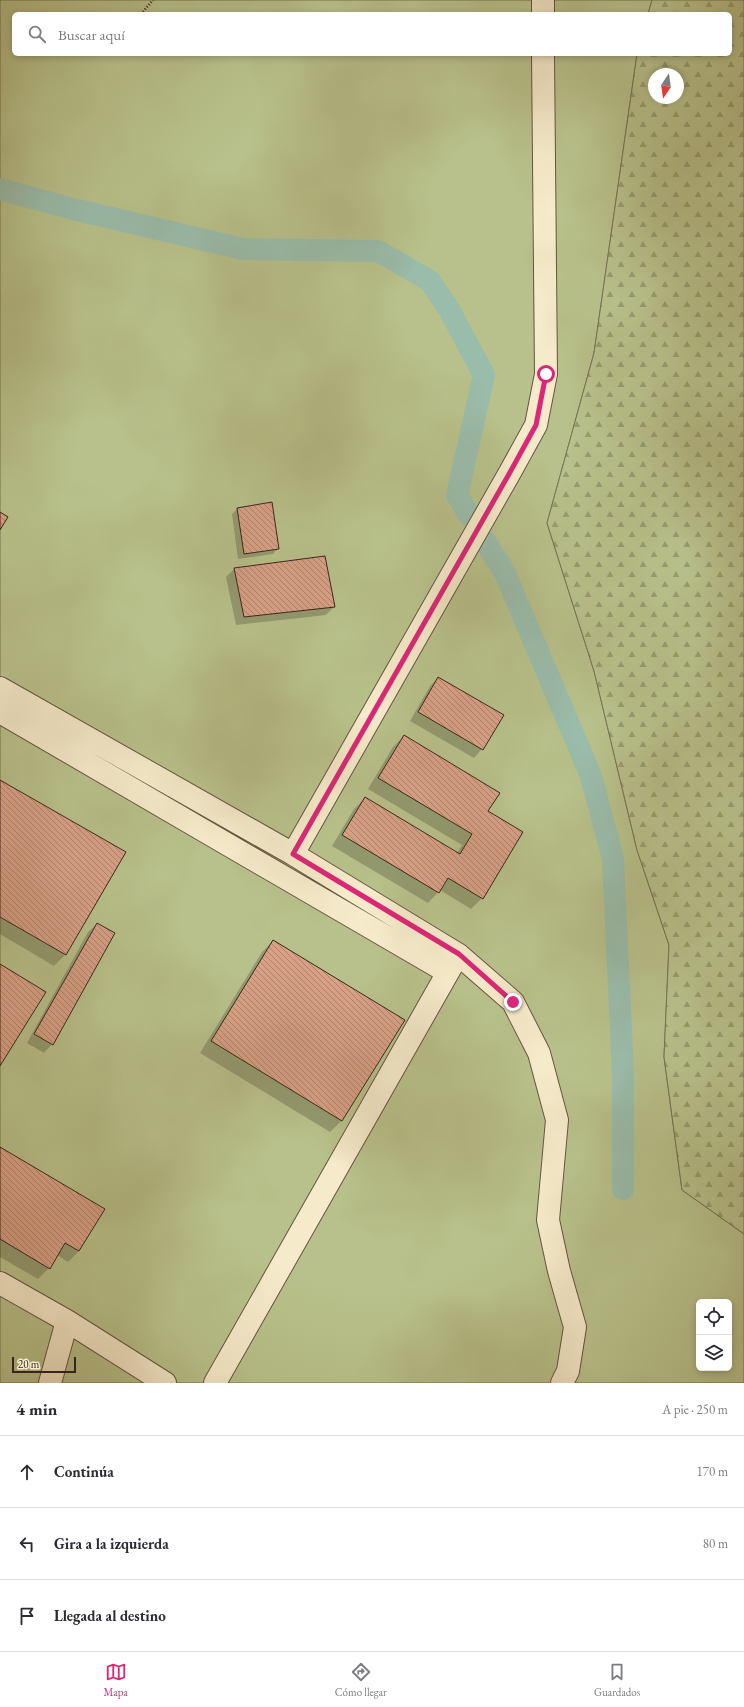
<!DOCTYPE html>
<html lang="es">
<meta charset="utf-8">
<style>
body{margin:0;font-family:"EB Garamond",serif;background:#f7f7f7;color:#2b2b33}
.controls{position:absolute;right:12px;bottom:12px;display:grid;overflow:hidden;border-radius:6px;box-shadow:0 2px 6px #0003}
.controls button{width:36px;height:36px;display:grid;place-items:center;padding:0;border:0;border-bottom:1px solid #e1e1e2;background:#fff;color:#2b2b33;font:20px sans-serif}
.compass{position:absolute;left:648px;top:68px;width:36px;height:36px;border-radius:50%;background:#fff;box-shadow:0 2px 6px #0003;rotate:193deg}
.scale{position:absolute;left:12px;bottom:10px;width:64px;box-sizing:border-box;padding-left:4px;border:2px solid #38261d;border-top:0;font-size:11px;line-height:14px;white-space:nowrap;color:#38261d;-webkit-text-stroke:3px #f5eaca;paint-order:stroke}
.stop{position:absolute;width:12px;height:12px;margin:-9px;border:3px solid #db2777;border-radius:50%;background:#fff}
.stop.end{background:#db2777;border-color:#fff;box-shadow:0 1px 4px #0008}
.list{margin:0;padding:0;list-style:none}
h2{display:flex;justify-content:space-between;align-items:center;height:52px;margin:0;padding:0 16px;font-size:17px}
h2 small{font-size:13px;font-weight:400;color:#7c7c81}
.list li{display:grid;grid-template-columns:26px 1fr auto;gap:12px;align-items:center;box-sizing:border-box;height:72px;padding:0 16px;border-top:1px solid #e1e1e2}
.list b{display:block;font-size:15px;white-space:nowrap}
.list em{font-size:13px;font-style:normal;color:#7c7c81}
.icon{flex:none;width:22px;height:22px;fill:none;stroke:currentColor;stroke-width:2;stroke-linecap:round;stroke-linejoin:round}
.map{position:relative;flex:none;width:744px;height:1383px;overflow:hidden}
.search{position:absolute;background:#fff;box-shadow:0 2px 6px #0003;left:12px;right:12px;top:12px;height:44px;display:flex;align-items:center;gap:10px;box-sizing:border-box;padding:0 14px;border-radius:6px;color:#7c7c81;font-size:15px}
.sheet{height:268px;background:#fff}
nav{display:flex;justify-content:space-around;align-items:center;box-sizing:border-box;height:56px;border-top:1px solid #e1e1e2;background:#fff;font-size:11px;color:#7c7c81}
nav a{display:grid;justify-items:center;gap:2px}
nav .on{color:#db2777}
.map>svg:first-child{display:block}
</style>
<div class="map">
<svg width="744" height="1383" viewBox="0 0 744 1383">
<defs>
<pattern id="forest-firs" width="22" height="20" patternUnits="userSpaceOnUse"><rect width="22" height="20" fill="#b8c18b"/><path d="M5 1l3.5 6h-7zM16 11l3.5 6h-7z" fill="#979d71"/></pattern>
<pattern id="building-back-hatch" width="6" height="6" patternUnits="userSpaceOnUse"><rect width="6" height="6" fill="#d8a186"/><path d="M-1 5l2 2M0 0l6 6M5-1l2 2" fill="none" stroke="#b0836d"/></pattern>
</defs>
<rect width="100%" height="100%" fill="#f0dead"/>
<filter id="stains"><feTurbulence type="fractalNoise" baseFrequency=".005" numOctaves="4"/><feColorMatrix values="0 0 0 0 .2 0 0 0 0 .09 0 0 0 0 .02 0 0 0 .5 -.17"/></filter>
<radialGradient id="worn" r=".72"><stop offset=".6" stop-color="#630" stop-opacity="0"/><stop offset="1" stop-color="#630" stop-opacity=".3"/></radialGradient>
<!-- green -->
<path fill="#b8c18b" stroke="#787454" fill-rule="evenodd" d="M0 0H652L648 14H14V54H637L594 353 547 523 594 671 637 850 669 945 664 1057 682 1190 744 1234V1383H0ZM699 1302H729V1368H699Z"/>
<!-- forest -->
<path fill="url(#forest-firs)" stroke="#787454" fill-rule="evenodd" d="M652 0H744V1234L682 1190 664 1057 669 945 637 850 594 671 547 523 594 353 637 54H730V14H648ZM654 74H678V98H654Z"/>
<!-- shadow -->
<path fill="#0003" d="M237 509 278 548 273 554 238 559 232 514Z
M234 569 334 607 326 615 236 625 226 577Z
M438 678 482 749 474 758 410 721 430 686Z
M404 736 487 812 482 898 471 909 440 890 428 903 332 846 354 809 365 798 457 853 462 845 368 789 393 747Z
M0 781 124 853 65 955 54 966 0 934Z
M97 924 52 1044 44 1053 27 1043 88 932Z
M273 941 403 1020 341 1121 330 1132 200 1053 262 952Z
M0 1148 103 1210 79 1251 68 1262 57 1255 49 1268 38 1279 0 1257Z"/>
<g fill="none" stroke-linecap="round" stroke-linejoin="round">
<!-- canal -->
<path stroke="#9abcaa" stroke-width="22" d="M0 189 73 209 243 249 378 251 430 281 450 311 484 375 457 495 469 515
M485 541 504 571 591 776 613 859 623 1074V1189"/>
</g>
<!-- building -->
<path fill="url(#building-back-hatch)" stroke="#38261d" d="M272 502 279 549 244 554 237 508Z
M0 512 8 517 0 530Z
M325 556 335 607 244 617 234 568Z
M438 677 504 715 483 750 418 712Z
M404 735 500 793 488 811 523 832 483 899 448 878 439 893 342 835 365 797 460 854 472 834 378 778Z
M0 780 126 852 66 955 0 917Z
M97 923 115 933 53 1045 34 1034Z
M273 940 405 1020 342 1121 211 1041Z
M0 964 46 992 0 1066Z
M0 1147 105 1209 79 1251 65 1243 50 1269 0 1239Z"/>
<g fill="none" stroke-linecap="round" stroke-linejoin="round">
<defs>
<path id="minor" d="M543 0V14
M0 688 293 854 459 955 513 1002 539 1053 557 1120 548 1220 559 1271 575 1327 568 1371 562 1383
M0 712 447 972
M293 854 509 474 536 425 546 374 543 54
M0 1283 67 1321 165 1383
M50 1383 67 1321
M215 1383 455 960"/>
</defs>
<!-- minor casing -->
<use href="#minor" stroke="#665441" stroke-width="24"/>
<!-- path -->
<path stroke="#38261d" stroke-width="2.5" stroke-dasharray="1 2" stroke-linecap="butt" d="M141 14 153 0"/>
<!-- minor -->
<use href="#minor" stroke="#f5eaca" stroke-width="22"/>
</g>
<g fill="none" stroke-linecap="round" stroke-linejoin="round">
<!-- route -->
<path stroke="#db2777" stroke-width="5" d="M513 1002 459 954 293 854 509 474 536 425 546 374"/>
</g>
<rect width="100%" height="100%" filter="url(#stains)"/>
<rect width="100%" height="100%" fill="url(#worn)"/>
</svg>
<div class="controls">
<button><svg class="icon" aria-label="locate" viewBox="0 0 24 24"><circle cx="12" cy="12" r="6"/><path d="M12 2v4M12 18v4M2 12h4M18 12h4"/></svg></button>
<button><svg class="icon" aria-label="layers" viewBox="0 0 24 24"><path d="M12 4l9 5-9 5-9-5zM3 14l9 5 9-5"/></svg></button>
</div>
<svg class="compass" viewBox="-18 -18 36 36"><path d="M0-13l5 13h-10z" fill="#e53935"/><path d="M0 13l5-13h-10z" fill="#7c7c81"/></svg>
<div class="scale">20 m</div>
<div class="stop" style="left:546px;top:374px"></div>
<div class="stop end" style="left:513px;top:1002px"></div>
<div class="search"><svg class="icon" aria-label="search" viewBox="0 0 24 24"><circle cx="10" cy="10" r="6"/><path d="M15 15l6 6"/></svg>Buscar aquí</div>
</div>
<section class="sheet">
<h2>4 min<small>A pie · 250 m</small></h2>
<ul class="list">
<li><svg class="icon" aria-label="ahead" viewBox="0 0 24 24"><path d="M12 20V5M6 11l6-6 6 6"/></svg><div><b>Continúa</b></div><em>170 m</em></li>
<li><svg class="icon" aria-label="left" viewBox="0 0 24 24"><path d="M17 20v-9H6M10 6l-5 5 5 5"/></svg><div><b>Gira a la izquierda</b></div><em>80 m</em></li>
<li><svg class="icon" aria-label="arrive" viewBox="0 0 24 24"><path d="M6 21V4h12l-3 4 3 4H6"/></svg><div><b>Llegada al destino</b></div></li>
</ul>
</section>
<nav>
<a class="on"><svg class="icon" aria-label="map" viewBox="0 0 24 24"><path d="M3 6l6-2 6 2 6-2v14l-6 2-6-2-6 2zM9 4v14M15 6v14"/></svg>Mapa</a>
<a><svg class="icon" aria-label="directions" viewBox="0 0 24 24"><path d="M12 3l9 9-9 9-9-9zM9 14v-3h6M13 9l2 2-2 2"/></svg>Cómo llegar</a>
<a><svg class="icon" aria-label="saved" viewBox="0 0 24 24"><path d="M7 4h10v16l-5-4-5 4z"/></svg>Guardados</a>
</nav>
